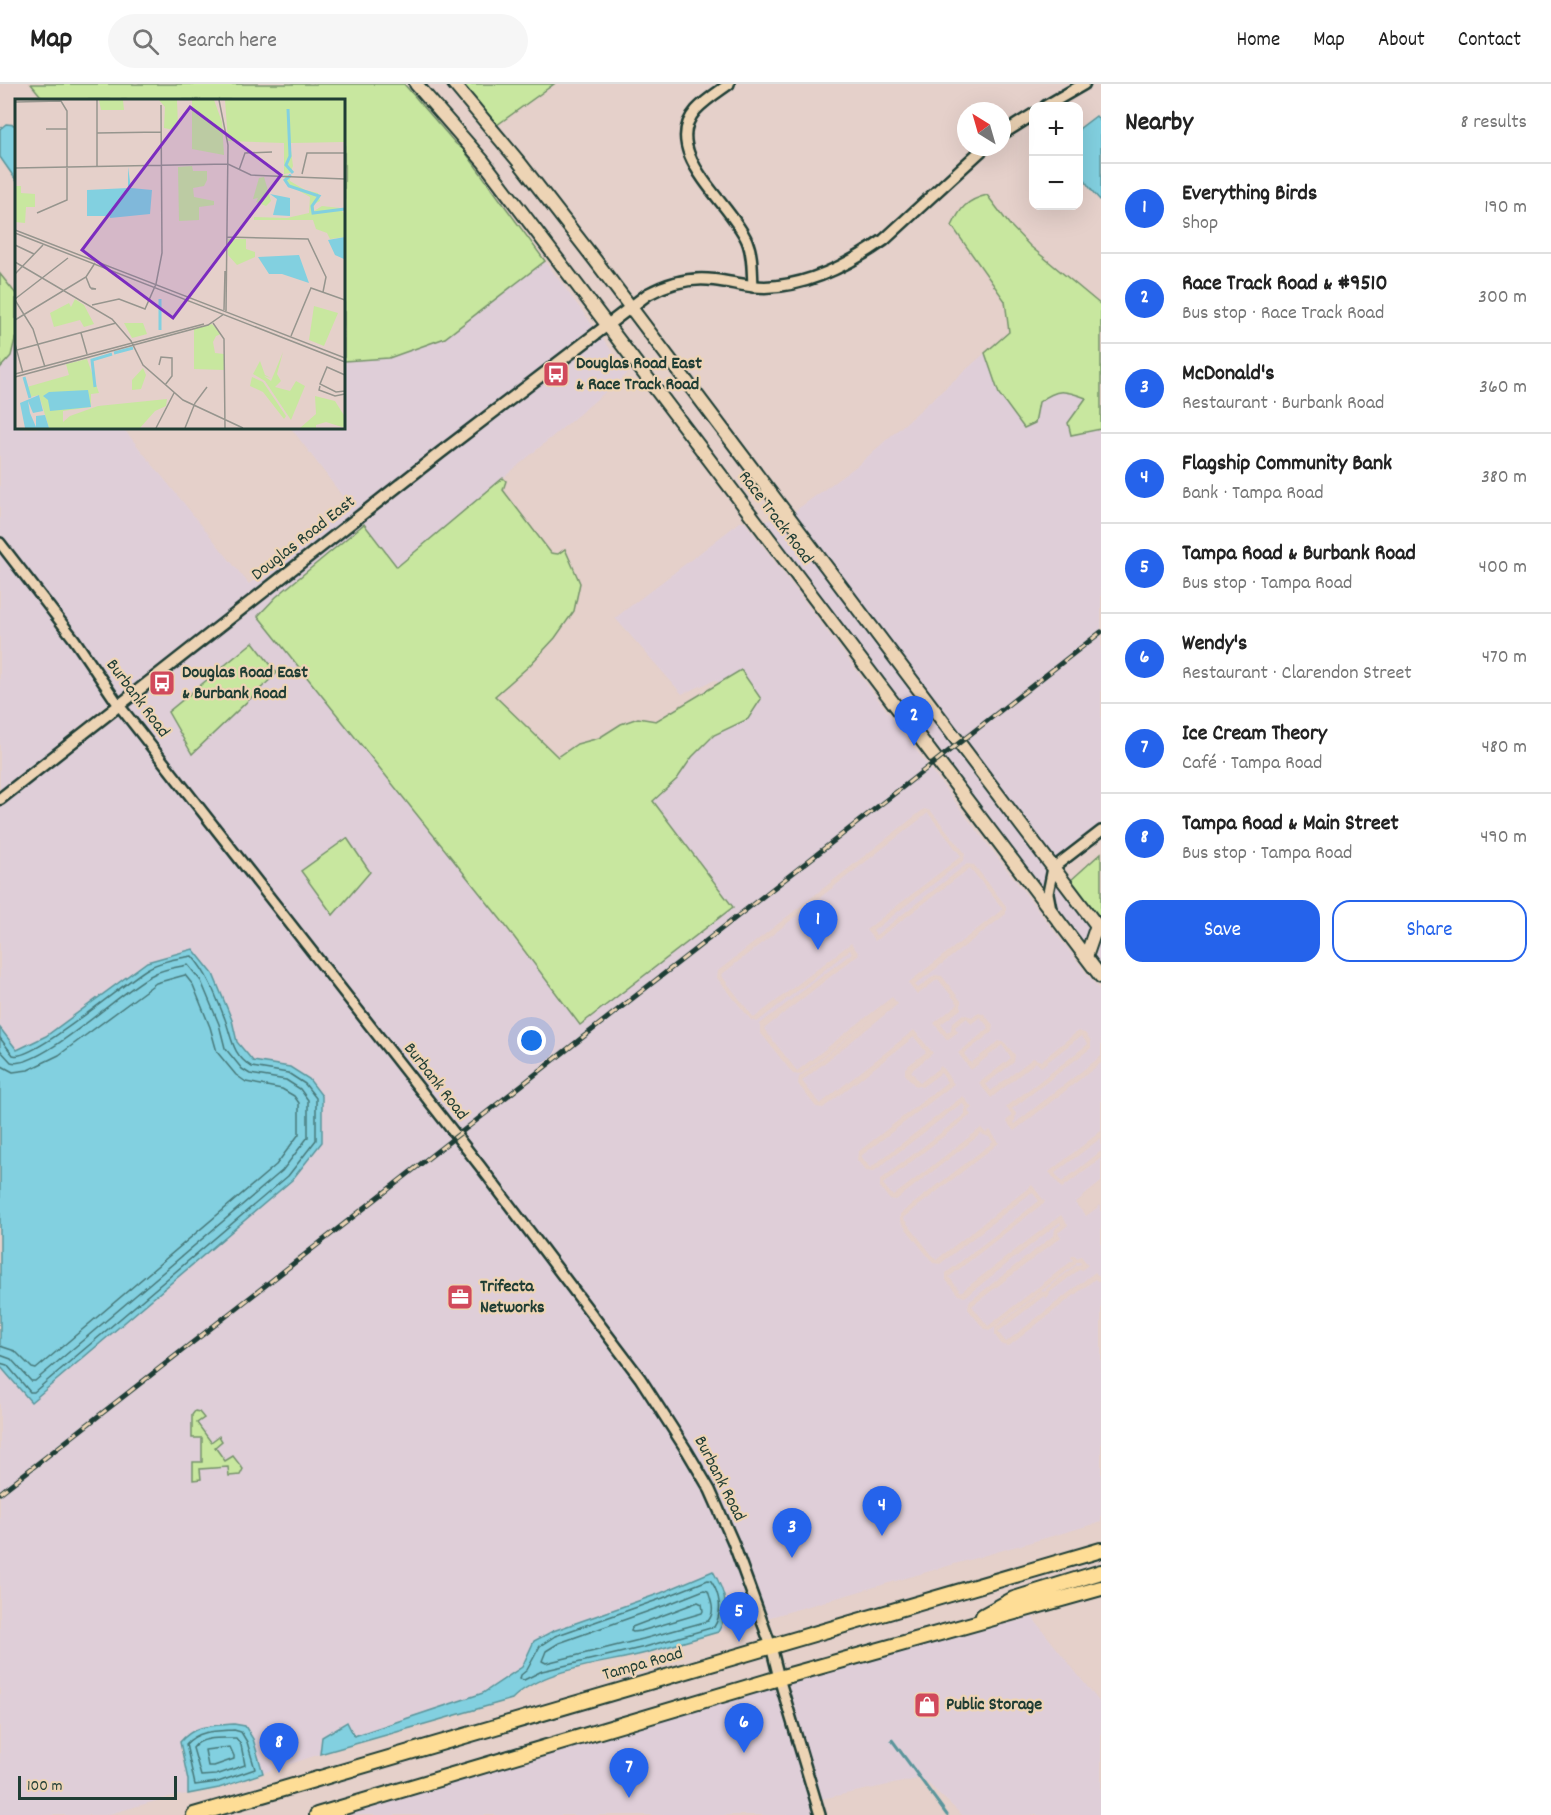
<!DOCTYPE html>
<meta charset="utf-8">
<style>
body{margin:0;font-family:Dekko,sans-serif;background:#f6f6f6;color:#222}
.controls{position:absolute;right:18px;top:18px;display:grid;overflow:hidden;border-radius:12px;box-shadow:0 6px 24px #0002}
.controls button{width:54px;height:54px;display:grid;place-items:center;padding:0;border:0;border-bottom:2px solid #e0e0e0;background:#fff;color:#222;font:30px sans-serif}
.compass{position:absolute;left:957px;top:18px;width:54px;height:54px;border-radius:50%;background:#fff;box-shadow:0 6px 24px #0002;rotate:323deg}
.scale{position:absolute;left:18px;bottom:15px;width:159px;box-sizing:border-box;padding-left:6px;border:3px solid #1f3d34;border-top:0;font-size:16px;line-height:21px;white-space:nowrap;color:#1f3d34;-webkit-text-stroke:4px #edd4b5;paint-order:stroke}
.you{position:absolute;left:532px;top:957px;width:21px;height:21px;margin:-15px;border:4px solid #fff;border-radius:50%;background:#1a73e8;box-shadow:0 0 0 9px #1a73e833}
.badge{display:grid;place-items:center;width:39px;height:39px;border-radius:50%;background:#2563eb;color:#fff;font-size:20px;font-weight:700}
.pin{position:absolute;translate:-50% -50px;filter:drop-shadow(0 2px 3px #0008)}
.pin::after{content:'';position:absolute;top:32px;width:21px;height:18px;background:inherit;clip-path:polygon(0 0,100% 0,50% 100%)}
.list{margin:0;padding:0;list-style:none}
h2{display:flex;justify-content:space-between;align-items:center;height:78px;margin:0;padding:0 24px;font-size:26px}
h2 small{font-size:20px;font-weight:400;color:#767676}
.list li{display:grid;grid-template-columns:39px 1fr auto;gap:18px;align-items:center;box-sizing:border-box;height:90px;padding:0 24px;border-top:2px solid #e0e0e0}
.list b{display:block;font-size:22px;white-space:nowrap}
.list p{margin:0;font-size:20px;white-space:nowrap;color:#767676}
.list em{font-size:20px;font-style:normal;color:#767676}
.actions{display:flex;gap:12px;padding:18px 24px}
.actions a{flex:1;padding:14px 0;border:2px solid #2563eb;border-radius:18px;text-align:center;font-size:21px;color:#2563eb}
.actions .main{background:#2563eb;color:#fff}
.icon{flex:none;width:33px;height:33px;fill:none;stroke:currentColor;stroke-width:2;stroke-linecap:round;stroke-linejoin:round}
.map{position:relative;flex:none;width:1101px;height:1731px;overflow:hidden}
header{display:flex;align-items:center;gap:36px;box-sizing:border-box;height:84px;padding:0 30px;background:#fff;border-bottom:2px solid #e0e0e0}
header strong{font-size:28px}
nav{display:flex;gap:33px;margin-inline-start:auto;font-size:21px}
.search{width:420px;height:54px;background:#f6f6f6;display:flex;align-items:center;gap:15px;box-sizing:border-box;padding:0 21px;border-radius:33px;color:#767676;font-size:22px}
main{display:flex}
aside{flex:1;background:#fff}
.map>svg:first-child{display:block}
</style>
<header>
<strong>Map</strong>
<div class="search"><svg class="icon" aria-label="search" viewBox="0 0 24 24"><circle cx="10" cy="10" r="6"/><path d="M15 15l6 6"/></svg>Search here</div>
<nav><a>Home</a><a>Map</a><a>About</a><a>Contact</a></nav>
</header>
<main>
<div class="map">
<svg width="1101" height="1731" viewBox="0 0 1101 1731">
<rect width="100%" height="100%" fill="#e5d0ca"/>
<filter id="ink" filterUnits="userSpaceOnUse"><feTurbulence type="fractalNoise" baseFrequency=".0167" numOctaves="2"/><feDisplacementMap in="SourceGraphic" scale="12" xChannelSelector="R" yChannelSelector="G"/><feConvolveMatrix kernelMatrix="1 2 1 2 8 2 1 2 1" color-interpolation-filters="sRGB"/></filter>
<g filter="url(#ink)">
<!-- built -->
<path fill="#dfced8" d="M545 177 594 243 119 612 78 551 0 450V284L11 272 16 251V344H123L249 500 349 421 291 344H344V277L389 274 445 254Z
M601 252 628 289 397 483 365 440 276 513 502 839 581 941 653 717 677 695 692 673 714 651 748 635 741 587 720 599 715 596 682 610 615 534 740 438H745L965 731 1101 908V972L1014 1040 1013 1038 1015 1036 1016 1029 1012 1025 1091 964V957L1085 949 1078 947 1041 977 1033 974 991 1007 986 1000 1014 978 1015 971 1005 959 999 957 971 979 964 970 992 948 993 941 984 930 977 929 972 933 963 930 952 939 951 946 947 949 941 940 961 925V917L942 892 935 891 918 904 915 901 1006 830V822L974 781 967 780 876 851 873 847 964 776 965 769 931 727 924 725 718 887 717 894 751 936 757 938 850 866 852 869 760 940V948L793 990 800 991 871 935 799 993 798 1000 816 1023 823 1024 914 953 926 968 905 984V990L914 1001 922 1003 941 989 947 998 858 1068 857 1076 866 1087 873 1088 962 1019 965 1023V1030L880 1096V1103L889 1115 896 1116 981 1050 989 1053 993 1058 900 1130V1137L933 1179 940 1180 1032 1108 1039 1117 946 1189V1196L958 1211 965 1213 1060 1138 1061 1140 1055 1145 1054 1151 969 1218 968 1225 984 1245 991 1246 1076 1180V1178H1080L1081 1180 1077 1181 1046 1205V1207L1041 1208 995 1244V1251L1002 1261 1009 1262 1095 1195 1101 1200V1438L767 1534 738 1456 715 1404 692 1364 645 1291 485 1078 126 622Z
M985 269 999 310 1024 343 1035 339 1039 318 1049 310 1062 306 1086 314 1071 350 1101 345V739L1054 776 792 429 858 381Z
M783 435 1047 784 1043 807 762 437Z
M0 468 69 558 110 618 0 707Z
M118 628 476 1085 635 1298 683 1370 705 1409 728 1460 757 1537 718 1548 725 1536 713 1488 661 1509 528 1571 522 1583 483 1609 353 1652 346 1638 322 1653 320 1670 263 1689 253 1655 209 1641 180 1665 188 1696V1710L173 1712 106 1731H0V1282L32 1318 290 983 253 977 237 958 232 936 147 878 46 952 17 967 0 944V723Z
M928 729 961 772 866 846 875 857 970 784 1003 825 908 899 917 911 938 895 958 920 934 939 947 956 958 948 955 943 967 934 971 940 980 933 989 944 958 969 971 986 1002 961 1011 974 979 999 991 1014 1036 978 1041 983 1081 952 1088 960 1006 1023 1012 1032 1006 1037 1014 1047 1101 979V1047L1049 1088 1062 1104 1101 1074V1098L1075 1119 1086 1132 1101 1121V1195L1095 1188 1006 1258 998 1248 1044 1212 1046 1214 1050 1211 1049 1209 1080 1185 1082 1186 1088 1181 1081 1172 1077 1174 1074 1171 1071 1173 1073 1176 988 1242 972 1222 1061 1153 1058 1149 1068 1141 1061 1131 961 1208 949 1193 1045 1118 1032 1101 936 1176 903 1134 999 1059 990 1046 986 1049 981 1044 893 1112 883 1100 971 1031 968 1027 972 1024 963 1012 870 1084 861 1072 954 1000 941 982 920 999 911 987 933 969 914 946 820 1020 802 997 898 920 892 913 797 987 764 945 859 870 851 859 754 934 721 891Z
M1056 796 1101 856V884L1056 825 1054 810Z
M1101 1054V1067L1062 1098 1055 1089Z
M1032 1533 1101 1620V1731H962L922 1694 821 1715 786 1600Z
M775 1603 815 1731H349Z"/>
<!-- green -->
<path fill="#c8e79f" stroke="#74926a" stroke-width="1.5" d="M31 0H404L456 60 463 65 545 177 445 254 389 274 344 277V16H44Z
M462 0H554L497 41Z
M987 111 1009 140 1030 162 1101 221V345L1071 351 1068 339 1086 314C1064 306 1058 304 1039 318L1035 339 1024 344 999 310 985 269 1009 248 1005 217 952 142C960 125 966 116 987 111Z
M0 190 16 210V251L11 272 0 284Z
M503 394 506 397 503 406 551 469 558 470 565 465 580 499 574 527 555 554 529 582 495 612 558 673 577 660 599 654 621 640 638 634 656 637 741 586 761 615 748 635 714 651 692 673 677 695 653 717 733 823 580 941 502 837 258 532 276 513 364 440 397 483Z
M253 558 277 589 192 670 168 628Z
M347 754 370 788 333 831 301 787Z
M1101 769V838L1070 797Z
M195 1327 199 1328 204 1334 197 1339 211 1358 219 1352 222 1357 215 1363 225 1377 233 1372 243 1385 240 1391 229 1392 228 1383 200 1385 201 1395 193 1396V1378H202V1354H192V1331Z"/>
<!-- water -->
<path fill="#82d0e0" stroke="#5a959b" stroke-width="1.5" d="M1096 32 1101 38V117C1076 92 1078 78 1079 45Z
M6 40 16 41V96L0 73V45Z
M193 865 213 890 232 936 237 958 253 977 290 983 309 995 322 1012V1058L292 1096 31 1318 0 1282V944L17 966 46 952 147 878Z
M713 1487C725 1508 731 1526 718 1548 694 1555 670 1562 646 1569 604 1580 543 1584 512 1615L320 1670 322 1653 347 1638 354 1652 483 1609 522 1583 534 1557 553 1547 661 1509Z
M234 1640 245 1642 253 1655 263 1689 219 1704 188 1710V1696L180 1658C196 1640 211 1642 234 1640Z"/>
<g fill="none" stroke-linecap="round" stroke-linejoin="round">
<!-- shore -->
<path stroke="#477879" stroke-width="1.5" d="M0 954 13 971C32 978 125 898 147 885 159 878 178 874 192 872 208 890 216 912 225 935 232 954 232 971 252 983L288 989 305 1000 316 1014V1056L288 1092 34 1308H30L7 1281 0 1279
M0 966 11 978C39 987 123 905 152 891 162 885 177 883 188 881L201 897 219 940 225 964 242 985 250 990 286 996 300 1005 308 1016V1053L282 1087 35 1297H31L11 1275 0 1271
M0 981 13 988 28 986 59 971 156 899 185 891 193 901 210 943 217 968 236 991 246 998 282 1005 294 1012 299 1019V1050L276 1081 36 1285 32 1284 15 1267 0 1262
M708 1496 711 1497C720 1510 723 1529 714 1543L645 1563 542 1587 524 1596 520 1595 521 1591 527 1586 540 1562 555 1552 663 1514Z
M704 1506 708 1507C711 1517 716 1528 708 1537L643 1555 546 1579 542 1577 546 1567 559 1559 666 1521Z
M698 1518 702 1520 703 1527 702 1529 641 1547 633 1548 631 1547 632 1543Z
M234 1646 241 1648 247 1658 255 1685 218 1698 195 1701 186 1660C199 1646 216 1647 234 1646Z
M236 1654 241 1661 245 1681 216 1691 201 1692 193 1664C200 1652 223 1654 236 1654Z
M230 1663 234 1672V1675L214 1682H208L205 1666Z"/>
<!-- stream -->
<path stroke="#5a959b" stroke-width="3" d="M892 1656 947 1731"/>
<defs>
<path id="minor" d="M729 0C718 8 705 16 696 26 659 68 731 119 747 157 753 171 752 187 753 203
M0 459 74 555 118 620 480 1082 640 1294 687 1367 710 1406 733 1458 771 1562 779 1594 820 1731
M1051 825 1048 809 1053 784 1101 747"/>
<path id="tertiary" d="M1046 22 1084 0
M1002 50 1034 30
M0 715 440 369 648 210C668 199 691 193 714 196 732 198 747 203 765 203 807 202 850 180 884 156L985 63"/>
<path id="secondary" d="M416 0 483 77 1101 893
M454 0 519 78 595 176 1101 847
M1086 873 1097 841"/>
<path id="primary" d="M983 1532 1014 1515 1101 1488
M194 1731 1101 1466
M317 1731 779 1594 1101 1504"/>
</defs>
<!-- minor casing -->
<use href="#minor" stroke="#1f3d34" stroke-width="14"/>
<!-- tertiary casing -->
<use href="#tertiary" stroke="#1f3d34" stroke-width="15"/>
<!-- secondary casing -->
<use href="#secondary" stroke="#1f3d34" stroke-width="16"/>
<!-- primary casing -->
<use href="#primary" stroke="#1f3d34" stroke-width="18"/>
<!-- minor -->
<use href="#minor" stroke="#edd4b5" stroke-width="9"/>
<!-- tertiary -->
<use href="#tertiary" stroke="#edd4b5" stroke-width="10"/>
<!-- secondary -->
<use href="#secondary" stroke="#edd4b5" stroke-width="12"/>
<!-- primary -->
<use href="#primary" stroke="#fedd96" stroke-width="14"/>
<defs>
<path id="rail" d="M0 1409 1101 548"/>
</defs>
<!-- rail casing -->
<use href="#rail" stroke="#1f3d34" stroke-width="5"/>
<!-- rail -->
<use href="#rail" stroke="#edd4b5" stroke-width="3" stroke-dasharray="9" stroke-linecap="butt"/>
</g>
</g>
<!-- icons -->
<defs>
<symbol id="bus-square" viewBox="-11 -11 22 22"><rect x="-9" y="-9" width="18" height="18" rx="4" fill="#d1495b" stroke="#edd4b5"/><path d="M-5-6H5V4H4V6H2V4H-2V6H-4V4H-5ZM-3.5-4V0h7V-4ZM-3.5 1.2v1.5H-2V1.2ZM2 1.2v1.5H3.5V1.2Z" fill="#fff"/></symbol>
<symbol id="office-square" viewBox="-11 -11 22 22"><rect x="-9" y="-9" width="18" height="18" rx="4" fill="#d1495b" stroke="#edd4b5"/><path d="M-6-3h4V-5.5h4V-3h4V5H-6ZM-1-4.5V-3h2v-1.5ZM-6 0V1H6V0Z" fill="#fff"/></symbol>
<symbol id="shop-square" viewBox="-11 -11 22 22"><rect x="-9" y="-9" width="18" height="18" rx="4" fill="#d1495b" stroke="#edd4b5"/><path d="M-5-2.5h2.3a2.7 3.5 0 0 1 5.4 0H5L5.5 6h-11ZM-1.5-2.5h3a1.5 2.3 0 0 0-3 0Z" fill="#fff"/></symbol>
</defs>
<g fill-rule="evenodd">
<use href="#bus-square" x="541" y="275" width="30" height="30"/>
<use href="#bus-square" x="147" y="584" width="30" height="30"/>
<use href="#office-square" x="445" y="1198" width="30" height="30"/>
<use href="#shop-square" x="912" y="1606" width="30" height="30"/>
</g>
<g text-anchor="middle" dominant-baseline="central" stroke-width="4.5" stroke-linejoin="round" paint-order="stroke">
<!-- poi labels -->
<g font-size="18" font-weight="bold" fill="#1f3d34" stroke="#edd4b5" text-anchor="start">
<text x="576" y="280">Douglas Road East<tspan x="576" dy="21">&amp; Race Track Road</tspan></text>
<text x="182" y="589">Douglas Road East<tspan x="182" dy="21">&amp; Burbank Road</tspan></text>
<text x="480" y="1203">Trifecta<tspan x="480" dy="21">Networks</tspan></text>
<text x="946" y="1621">Public Storage</text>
</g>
<!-- street labels -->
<g font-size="18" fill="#1f3d34" stroke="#edd4b5">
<text transform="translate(775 434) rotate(53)">Race Track Road</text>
<text transform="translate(304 455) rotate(-38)">Douglas Road East</text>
<text transform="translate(137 615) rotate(53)">Burbank Road</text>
<text transform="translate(435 998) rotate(52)">Burbank Road</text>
<text transform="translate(719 1395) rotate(63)">Burbank Road</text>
<text transform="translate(643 1581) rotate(-16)">Tampa Road</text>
</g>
</g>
<!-- overview -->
<g transform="translate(15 15)">
<rect width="330" height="330" fill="#e5d0ca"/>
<path d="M84 1H108L109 11H86ZM144 1H162L163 27 159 31 149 29 150 8ZM177 1H199L207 23 209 56 177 50ZM210 1H330V43L275 44 278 67 275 74 269 75V44L213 42ZM177 67 178 72H192V81L189 87 178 89 179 98 199 102V106L184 108V121L164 122 163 68ZM269 76H275V82L290 91 303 94 305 102 299 105V112L307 107 325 109 330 116V138L315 140 312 134 301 130 298 121H239V118L272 119 294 114 295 98 272 85ZM249 78 256 102 251 107 241 103 243 99 238 100 244 79ZM0 87H6V94L20 95V108H11L10 124 0 123ZM213 140H231V150L240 153V158L222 166 213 156ZM60 200 69 206 79 225 69 228 65 221 39 228 35 214 54 204 56 208ZM299 207 323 214 309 247 294 241ZM109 224H128L132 235 117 239ZM197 225 206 235 201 237 198 243 200 254 209 255V271L179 270V229ZM268 253 262 275 266 282 260 288 275 292 281 282 290 287 276 321 250 282 238 275 245 262 250 276 256 279 249 277 256 282ZM72 260 84 294 76 295V308L48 312V323L55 317 83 307 152 300 151 307 140 312 125 329H34L24 296 15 298 12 288 54 276 51 265ZM128 269 131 276 126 290 117 291V281ZM237 278 248 283 271 317 269 320 248 293 235 287ZM300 297 320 302 330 318V329L311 323 301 326V329H285L301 315Z" fill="#c8e79f"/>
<path d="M113 68 116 89 137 91 135 115 95 119 94 113 92 117H72V91L113 89ZM255 95 275 99V117L258 116 262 100ZM330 138V160H329L320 156 313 141ZM284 156 294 184 267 175H254L243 158ZM73 291 76 308 35 312 33 301 28 297 34 293ZM24 296 28 312 18 314 13 302 15 314 21 328V317L30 316 34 329H10L5 304Z" fill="#82d0e0"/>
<path fill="none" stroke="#82d0e0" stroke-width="3" d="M273 10 275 57 271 66 278 74M276 76 270 81 274 87 304 97 297 107 298 114 330 110M145 231V200M99 254 118 249M9 278 15 299M80 288 77 261 97 255"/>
<path fill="none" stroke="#96958e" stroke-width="1.5" d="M204 1 213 46 211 212M0 3 46 2 52 12V101L22 114M31 30H52M82 34 146 33M82 68V1M0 69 213 65 236 76 330 80M330 70V94M224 71 230 54 257 53M287 75 292 54H330M0 131 330 259M0 134 330 263M212 138 293 140 311 178 308 193M0 146 19 155M0 163 97 220 116 242 128 266 168 301 228 329M0 175 28 146M71 178 75 188 77 190H81L76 189M0 200 53 159M0 201 18 230 30 268M77 206 104 200 130 210 141 185 147 154 146 6M209 211 210 172M0 221 71 178 80 164M198 224 209 240 210 329M66 234 72 255M276 237 296 189 330 201M0 245 8 274M2 251 101 224M144 266 146 258 157 259V277L150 286M0 275 189 225M330 276 312 268 305 285 321 293 330 292M0 278 193 226 209 215M305 287 304 291 320 297 330 295M141 329 159 294M170 329 180 304 192 288"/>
<path fill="#7b2cbf" fill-opacity="0.15" stroke="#7b2cbf" stroke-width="3" d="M175 8 266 76 158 219 67 151Z"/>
<rect width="330" height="330" fill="none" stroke="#1f3d34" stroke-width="3"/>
</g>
</svg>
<div class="controls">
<button>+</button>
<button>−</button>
</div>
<svg class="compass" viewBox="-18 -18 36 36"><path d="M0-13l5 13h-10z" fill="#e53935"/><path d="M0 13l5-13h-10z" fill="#767676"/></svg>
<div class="scale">100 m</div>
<div class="you"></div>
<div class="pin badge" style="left:818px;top:866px">1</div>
<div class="pin badge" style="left:914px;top:662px">2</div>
<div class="pin badge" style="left:792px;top:1474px">3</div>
<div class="pin badge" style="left:882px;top:1452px">4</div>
<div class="pin badge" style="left:739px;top:1558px">5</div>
<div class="pin badge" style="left:744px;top:1669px">6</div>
<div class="pin badge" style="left:629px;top:1714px">7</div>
<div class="pin badge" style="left:279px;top:1689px">8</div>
</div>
<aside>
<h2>Nearby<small>8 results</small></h2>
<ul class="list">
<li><span class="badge">1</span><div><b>Everything Birds</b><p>Shop</p></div><em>190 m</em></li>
<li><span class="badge">2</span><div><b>Race Track Road &amp; #9510</b><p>Bus stop · Race Track Road</p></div><em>300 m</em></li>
<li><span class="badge">3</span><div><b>McDonald's</b><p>Restaurant · Burbank Road</p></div><em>360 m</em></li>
<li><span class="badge">4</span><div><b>Flagship Community Bank</b><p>Bank · Tampa Road</p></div><em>380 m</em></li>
<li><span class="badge">5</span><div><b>Tampa Road &amp; Burbank Road</b><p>Bus stop · Tampa Road</p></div><em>400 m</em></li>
<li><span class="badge">6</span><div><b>Wendy's</b><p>Restaurant · Clarendon Street</p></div><em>470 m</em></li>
<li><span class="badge">7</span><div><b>Ice Cream Theory</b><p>Café · Tampa Road</p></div><em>480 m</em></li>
<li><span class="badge">8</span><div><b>Tampa Road &amp; Main Street</b><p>Bus stop · Tampa Road</p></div><em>490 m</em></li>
</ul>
<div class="actions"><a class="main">Save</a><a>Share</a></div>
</aside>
</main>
